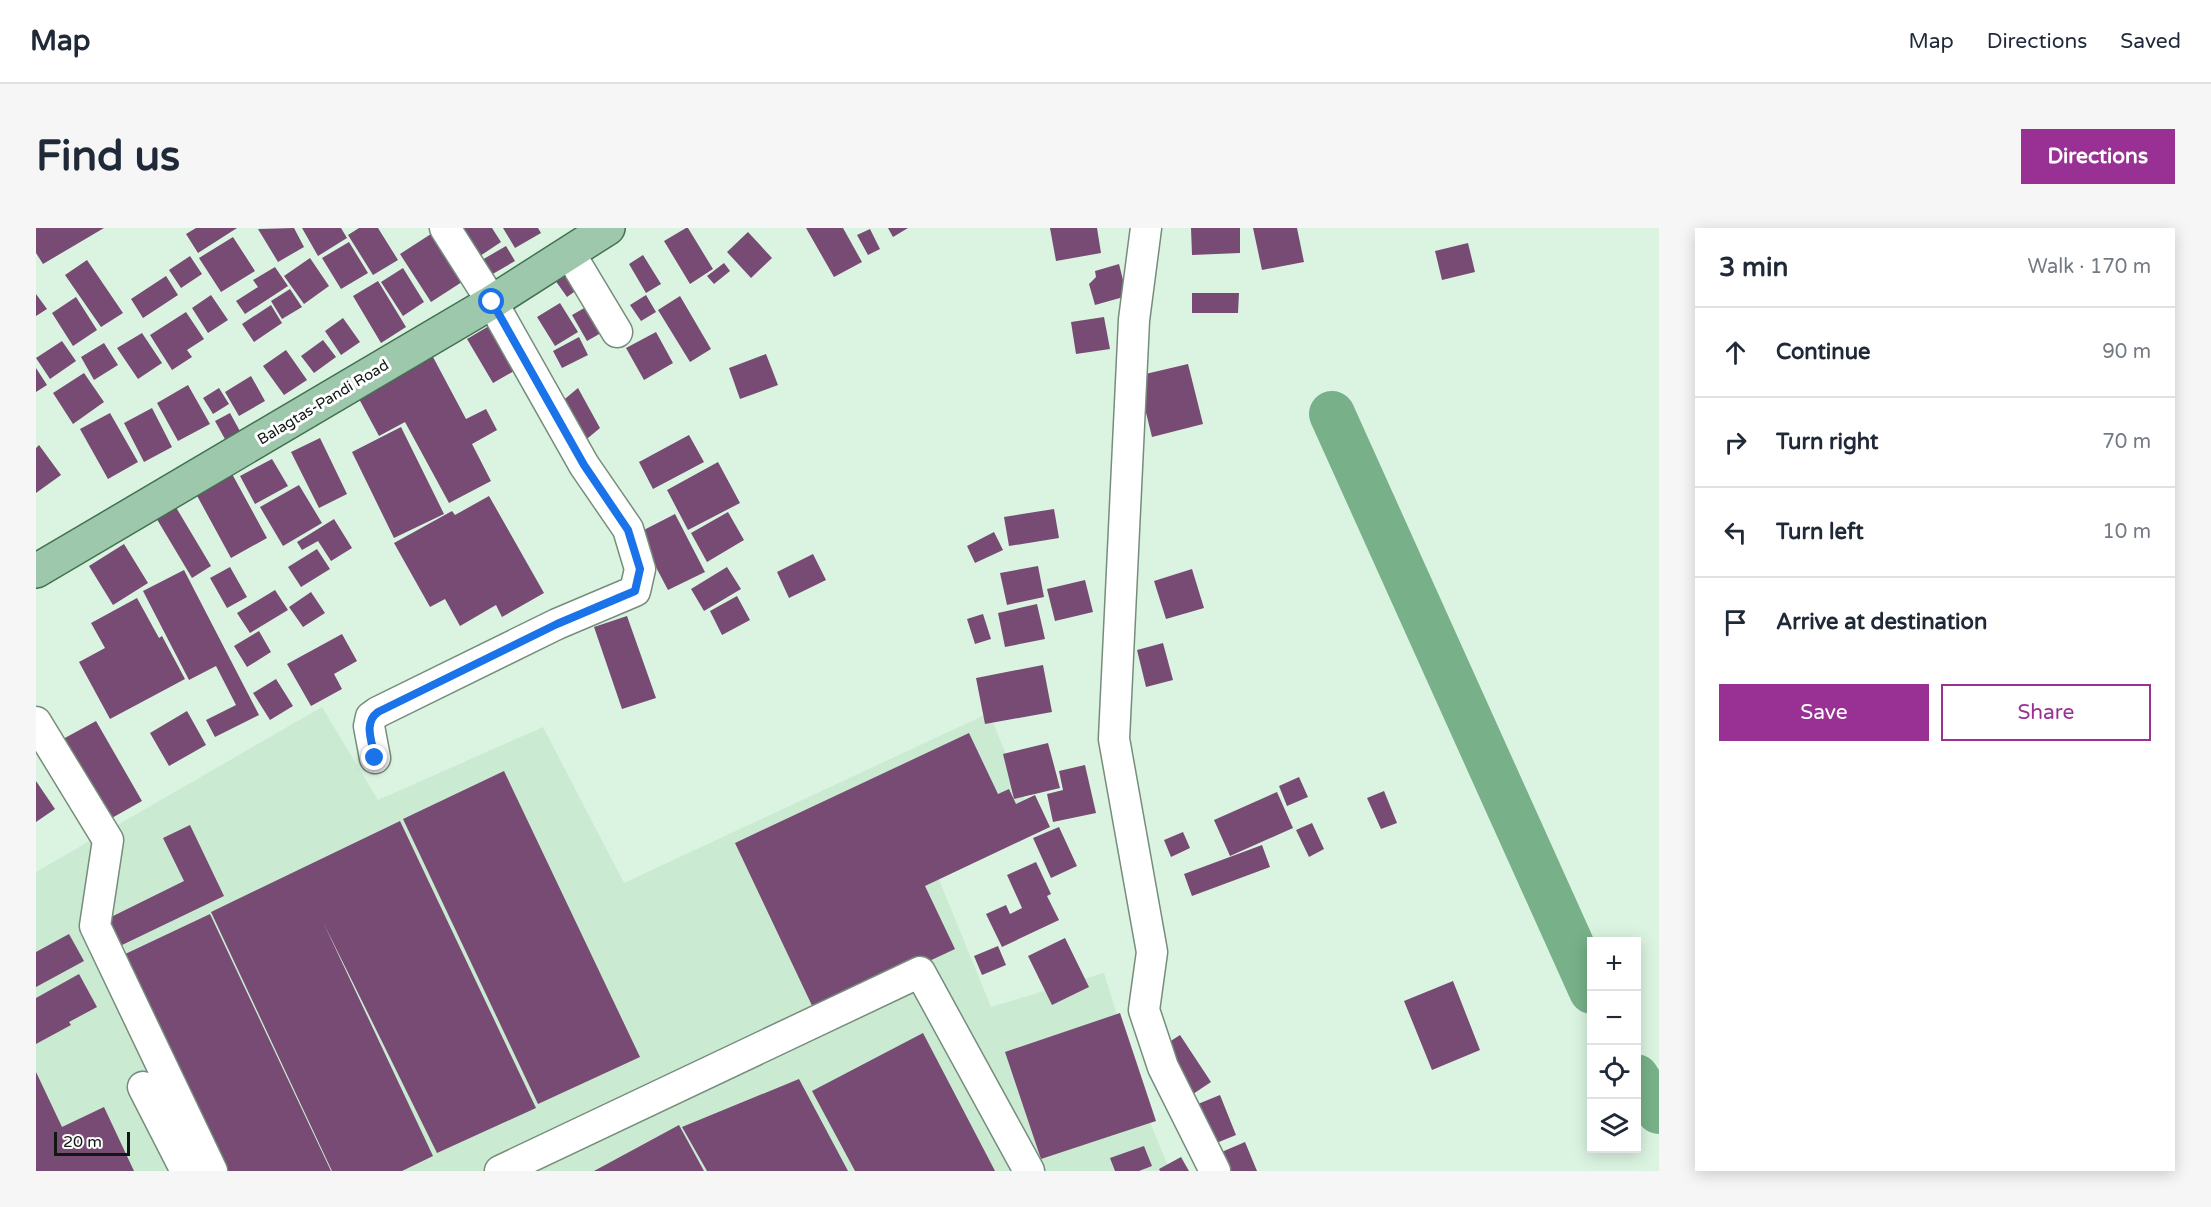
<!DOCTYPE html>
<meta charset="utf-8">
<style>
body{margin:0;font-family:"Varela Round",sans-serif;background:#f6f6f7;color:#1f2937}
.controls{position:absolute;right:18px;bottom:18px;display:grid;overflow:hidden;border-radius:0px;box-shadow:0 3px 15px #0003}
.controls button{width:54px;height:54px;display:grid;place-items:center;padding:0;border:0;border-bottom:2px solid #e0e1e3;background:#fff;color:#1f2937;font:30px sans-serif}
.scale{position:absolute;left:18px;bottom:15px;width:76px;box-sizing:border-box;padding-left:6px;border:3px solid #0f1812;border-top:0;font-size:16px;line-height:21px;white-space:nowrap;color:#0f1812;-webkit-text-stroke:4px #fff;paint-order:stroke}
.stop{position:absolute;width:18px;height:18px;margin:-14px;border:4px solid #1a73e8;border-radius:50%;background:#fff}
.stop.end{background:#1a73e8;border-color:#fff;box-shadow:0 2px 6px #0008}
.list{margin:0;padding:0;list-style:none}
h2{display:flex;justify-content:space-between;align-items:center;height:78px;margin:0;padding:0 24px;font-size:26px}
h2 small{font-size:20px;font-weight:400;color:#747a83}
.list li{display:grid;grid-template-columns:39px 1fr auto;gap:18px;align-items:center;box-sizing:border-box;height:90px;padding:0 24px;border-top:2px solid #e0e1e3}
.list b{display:block;font-size:22px;white-space:nowrap}
.list em{font-size:20px;font-style:normal;color:#747a83}
.actions{display:flex;gap:12px;padding:18px 24px}
.actions a{flex:1;padding:14px 0;border:2px solid #993194;border-radius:0px;text-align:center;font-size:21px;color:#993194}
.actions .main{background:#993194;color:#fff}
.icon{flex:none;width:33px;height:33px;fill:none;stroke:currentColor;stroke-width:2;stroke-linecap:round;stroke-linejoin:round}
.map{position:relative;flex:none;width:1623px;height:943px;overflow:hidden;border-radius:0px}
header{display:flex;align-items:center;gap:36px;box-sizing:border-box;height:84px;padding:0 30px;background:#fff;border-bottom:2px solid #e0e1e3}
header strong{font-size:28px}
nav{display:flex;gap:33px;margin-inline-start:auto;font-size:21px}
.intro{display:flex;align-items:center;justify-content:space-between;box-sizing:border-box;height:144px;padding:0 36px}
h1{margin:0;font-size:42px}
.button{padding:15px 27px;border-radius:0px;background:#993194;color:#fff;font-size:21px;font-weight:700}
main{display:flex;gap:36px;padding:0 36px}
aside{flex:1;background:#fff;border-radius:0px;box-shadow:0 3px 15px #0003}
.map>svg:first-child{display:block}
</style>
<header>
<strong>Map</strong>
<nav><a>Map</a><a>Directions</a><a>Saved</a></nav>
</header>
<div class="intro"><h1>Find us</h1><a class="button">Directions</a></div>
<main>
<div class="map">
<svg width="1623" height="943" viewBox="0 0 1623 943">
<rect width="100%" height="100%" fill="#dbf4e1"/>
<!-- built -->
<path fill="#caead2" d="M286 479 342 572 507 499 588 655 953 485 991 577 895 632 955 779 1068 745 1114 894 1134 943H0V644Z"/>
<g fill="none" stroke-linecap="round" stroke-linejoin="round">
<!-- river -->
<path stroke="#78b189" stroke-width="46" d="M1296 186 1556 763
M1600 849 1623 883"/>
</g>
<!-- building -->
<path fill="#774b73" d="M0 0H68L7 36 0 25Z
M160 0H201L162 25 150 6Z
M258 0 268 19 242 34 222 1Z
M266 0H305L311 10 282 28Z
M323 0H342L362 32 337 47 312 7Z
M414 0H456L465 14 435 34Z
M467 0H502L505 5 479 20Z
M650 0H652L677 41 654 56 628 13Z
M770 0H807L826 34 798 49Z
M852 0H872L857 9Z
M1014 0H1061L1065 25 1020 33Z
M1155 0H1204V25L1156 27Z
M1217 0H1261L1268 34 1226 42Z
M834 1 844 21 832 27 821 7Z
M398 4 429 52 395 74 364 26Z
M712 4 736 30 715 50 691 24Z
M197 9 219 43 185 64 163 30Z
M313 14 332 45 305 61 286 30Z
M1432 15 1439 44 1406 52 1399 23Z
M470 18 479 33 448 51 439 36Z
M607 27 625 56 610 65 593 36Z
M154 28 166 46 145 60 133 42Z
M274 30 293 58 268 76 248 48Z
M51 32 87 85 65 99 29 47Z
M688 35 694 43 678 56 671 48Z
M1083 36 1091 68 1059 77 1053 56 1060 49 1059 43Z
M239 39 252 58 209 86 200 73 222 59 217 52Z
M367 40 388 74 367 88 345 54Z
M537 40 548 57 531 69 519 52Z
M130 48 142 67 107 90 95 71Z
M342 53 370 99 345 115 317 68Z
M254 61 266 79 246 91 235 73Z
M1156 65H1203L1202 85H1156Z
M0 66 11 81 0 88Z
M175 67 192 92 172 105 156 80Z
M610 67 620 84 605 93 594 77Z
M644 68 675 121 654 134 622 82Z
M40 69 61 102 37 118 16 85Z
M524 75 542 104 519 118 501 89Z
M557 75 572 101 551 113 536 87Z
M235 77 246 95 218 114 206 96Z
M150 84 168 111 151 122 156 129 136 142 114 107Z
M1068 89 1074 121 1040 126 1035 94Z
M307 90 324 114 305 127 289 103Z
M458 95 485 139 457 155 431 111Z
M620 104 637 135 608 152 590 120Z
M106 105 126 135 102 151 81 120Z
M543 109 552 127 526 140 517 123Z
M287 112 300 129 278 145 265 128Z
M26 113 40 133 14 151 0 130Z
M68 115 82 137 58 152 45 129Z
M250 122 271 152 248 167 227 138Z
M730 126 742 157 704 171 693 140Z
M397 129 430 191 450 181 461 202 436 216 455 253 413 275 369 194 343 208 322 169Z
M1152 136 1167 196 1116 209 1101 148Z
M0 140 11 157 0 164Z
M48 145 68 174 37 196 17 165Z
M215 148 229 173 203 188 189 164Z
M152 157 174 196 142 213 121 175Z
M183 160 193 176 177 186 167 170Z
M542 160 564 200 546 215 524 175Z
M116 180 136 219 108 234 88 195Z
M74 185 102 234 72 251 44 201Z
M194 185 205 205 190 213 179 193Z
M365 199 408 286 358 310 316 224Z
M653 207 668 234 617 261 603 234Z
M284 210 311 266 283 280 255 224Z
M3 217 25 247 0 265V220Z
M236 231 252 258 219 276 204 248Z
M682 234 704 275 652 302 631 262Z
M195 244 231 310 195 330 159 264Z
M263 257 286 295 247 318 224 279Z
M453 268 508 365 466 389 460 377 424 398 409 371 394 379 358 315 416 283 419 287Z
M138 276 175 338 156 350 119 288Z
M1018 281 1023 310 973 318 968 289Z
M692 284 708 312 671 334 655 305Z
M639 286 669 344 632 362 602 305Z
M298 291 316 320 295 333 282 313 266 322 261 314Z
M958 304 967 322 939 335 931 318Z
M88 316 112 355 77 377 53 338Z
M281 321 294 341 265 359 252 339Z
M777 326 790 352 753 370 741 344Z
M1002 338 1008 369 971 377 964 345Z
M194 339 211 369 191 380 174 350Z
M691 339 705 361 668 383 655 361Z
M1156 341 1168 380 1130 391 1118 353Z
M148 342 223 487 179 509 170 492 200 477 180 438 153 452 107 363Z
M1049 352 1057 384 1019 393 1011 361Z
M239 362 252 382 214 405 201 385Z
M275 364 289 385 267 399 253 379Z
M701 368 714 392 686 407 674 383Z
M101 370 123 410 126 408 149 451 74 491 43 434 69 420 55 395Z
M1001 376 1009 411 969 419 962 385Z
M947 386 955 411 939 416 931 391Z
M591 388 620 470 586 481 558 399Z
M223 403 235 424 211 439 198 418Z
M306 406 321 433 298 446 306 461 275 478 251 436Z
M1127 415 1137 452 1110 459 1101 422Z
M1007 437 1016 484 949 496 940 450Z
M240 451 257 478 234 492 217 465Z
M151 483 170 517 133 538 114 505Z
M60 493 106 573 74 591 27 511Z
M933 505 962 566 973 561 980 576 999 567 1014 599 889 658 919 721 780 786 699 615Z
M1012 515 1024 560 978 571 967 526Z
M1049 537 1060 585 1017 594 1011 566 1027 562 1023 543Z
M468 543 604 829 502 876 367 591Z
M1263 549 1272 569 1251 578 1243 558Z
M0 553 19 581 0 594Z
M1348 563 1361 595 1345 601 1331 570Z
M1241 564 1257 600 1194 628 1178 592Z
M364 593 500 880 401 925 287 694 397 928 366 943H296L175 684Z
M1276 595 1288 621 1273 629 1260 602Z
M154 597 188 668 86 717 73 690 148 653 127 610Z
M1023 599 1041 638 1015 650 997 610Z
M1147 604 1154 620 1135 629 1128 612Z
M1226 617 1234 639 1156 668 1148 646Z
M1000 634 1015 666 1011 668 1023 692 966 719 950 686 970 677 974 686 986 680 971 647Z
M174 686 295 943H187L85 728Z
M33 706 48 733 0 759V724Z
M1029 710 1053 759 1016 777 992 728Z
M962 718 970 737 946 747 938 728Z
M43 746 61 779 33 794 35 797 0 816V770Z
M1417 753 1444 822 1396 842 1368 773Z
M1084 785 1120 893 1005 931 969 824Z
M887 805 959 943H819L776 863Z
M1144 807 1175 854 1157 866 1127 818Z
M0 844 26 899 68 879 98 943H0Z
M763 851 812 943H671L646 899Z
M1184 867 1200 907 1173 918 1157 878Z
M643 897 668 943H558Z
M1209 914 1221 943H1187L1181 926Z
M1108 918 1116 938 1103 943H1079L1074 930Z
M1145 929 1153 943H1124L1123 941Z"/>
<g fill="none" stroke-linecap="round" stroke-linejoin="round">
<defs>
<path id="minor" d="M1110 0 1098 92 1078 511 1116 724 1108 782 1127 839 1179 943
M533 24 581 104
M0 494 72 612 59 698 176 943
M339 530 333 498 335 489 342 484 521 396 599 363 604 341 592 301 548 237 456 74 409 0
M107 859 150 943
M464 943 884 744 993 943"/>
<path id="major" d="M0 343 456 74 572 0"/>
</defs>
<!-- minor casing -->
<use href="#minor" stroke="#768d7c" stroke-width="33"/>
<!-- major casing -->
<use href="#major" stroke="#427252" stroke-width="36"/>
<!-- minor -->
<use href="#minor" stroke="#fff" stroke-width="30"/>
<!-- major -->
<use href="#major" stroke="#9ec8ac" stroke-width="33"/>
</g>
<g fill="none" stroke-linecap="round" stroke-linejoin="round">
<!-- route -->
<path stroke="#1a73e8" stroke-width="8" d="M339 530C336 513 327 495 342 484L521 396 599 363 604 341 592 302 548 237 456 74"/>
</g>
<g text-anchor="middle" dominant-baseline="central" stroke-width="6" stroke-linejoin="round" paint-order="stroke">
<!-- street labels -->
<g font-size="15" fill="#0f1812" stroke="#fff">
<text transform="translate(287 174) rotate(-31)">Balagtas-Pandi Road</text>
</g>
</g>
</svg>
<div class="controls">
<button>+</button>
<button>−</button>
<button><svg class="icon" aria-label="locate" viewBox="0 0 24 24"><circle cx="12" cy="12" r="6"/><path d="M12 2v4M12 18v4M2 12h4M18 12h4"/></svg></button>
<button><svg class="icon" aria-label="layers" viewBox="0 0 24 24"><path d="M12 4l9 5-9 5-9-5zM3 14l9 5 9-5"/></svg></button>
</div>
<div class="scale">20 m</div>
<div class="stop" style="left:456px;top:74px"></div>
<div class="stop end" style="left:339px;top:530px"></div>
</div>
<aside>
<h2>3 min<small>Walk · 170 m</small></h2>
<ul class="list">
<li><svg class="icon" aria-label="ahead" viewBox="0 0 24 24"><path d="M12 20V5M6 11l6-6 6 6"/></svg><div><b>Continue</b></div><em>90 m</em></li>
<li><svg class="icon" aria-label="right" viewBox="0 0 24 24"><path d="M7 20v-9h11M14 6l5 5-5 5"/></svg><div><b>Turn right</b></div><em>70 m</em></li>
<li><svg class="icon" aria-label="left" viewBox="0 0 24 24"><path d="M17 20v-9H6M10 6l-5 5 5 5"/></svg><div><b>Turn left</b></div><em>10 m</em></li>
<li><svg class="icon" aria-label="arrive" viewBox="0 0 24 24"><path d="M6 21V4h12l-3 4 3 4H6"/></svg><div><b>Arrive at destination</b></div></li>
</ul>
<div class="actions"><a class="main">Save</a><a>Share</a></div>
</aside>
</main>
